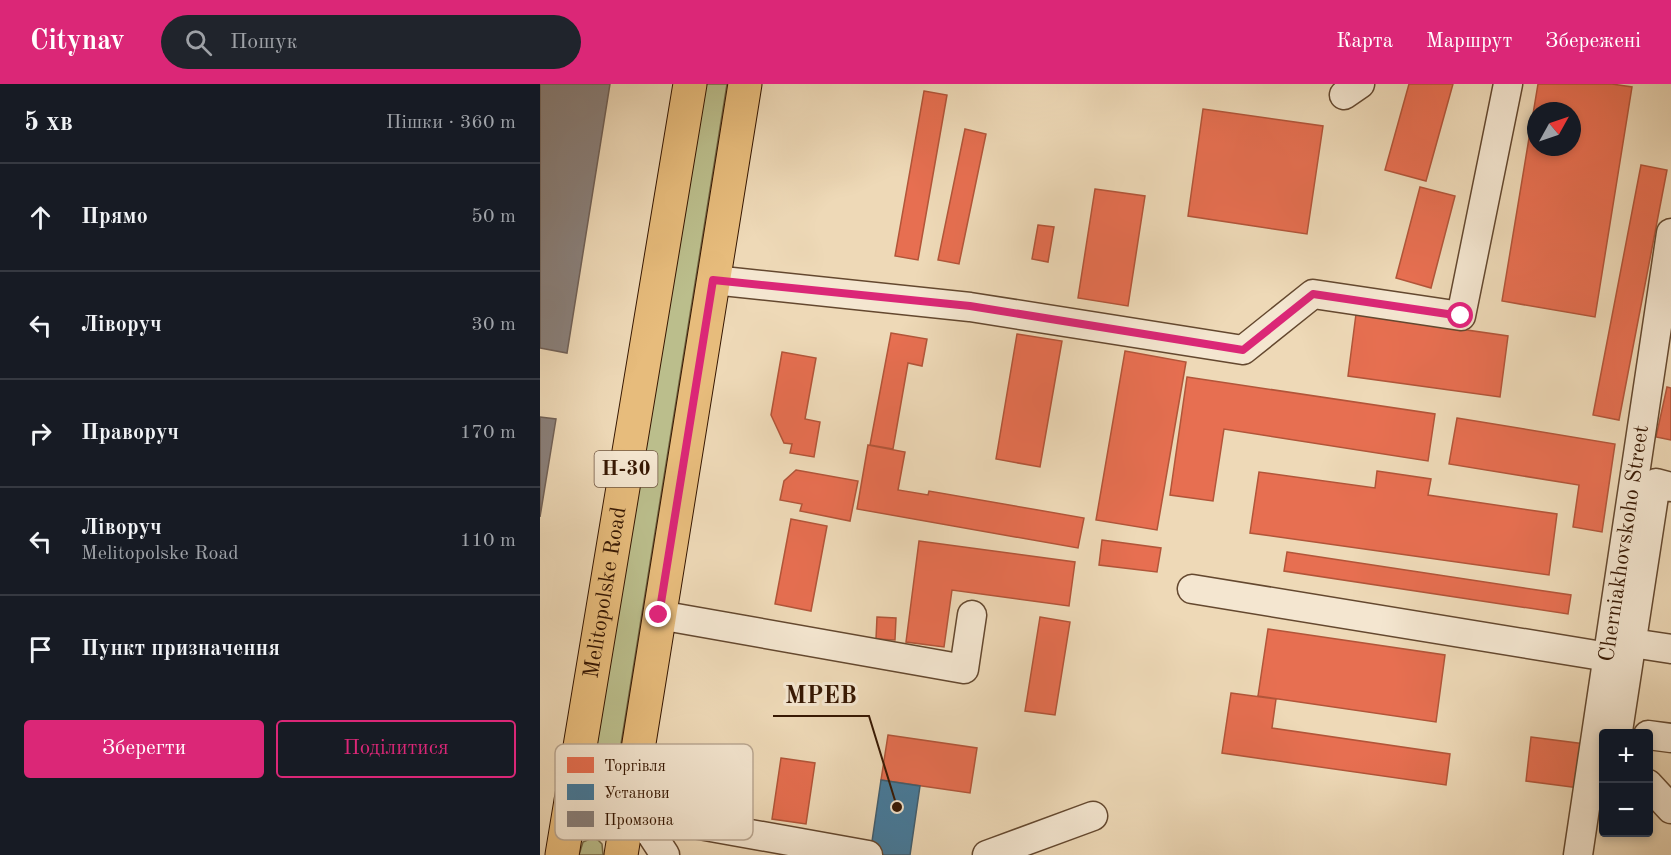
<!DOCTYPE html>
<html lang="uk">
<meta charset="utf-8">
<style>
body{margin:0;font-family:"Old Standard TT",serif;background:#20242c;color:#f1f3f6}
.controls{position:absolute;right:18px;bottom:18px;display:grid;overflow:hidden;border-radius:6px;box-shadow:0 3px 9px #0003}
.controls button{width:54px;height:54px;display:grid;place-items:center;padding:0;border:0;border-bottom:2px solid #363941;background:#171b24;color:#f1f3f6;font:30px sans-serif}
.compass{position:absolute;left:987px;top:18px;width:54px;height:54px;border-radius:50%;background:#171b24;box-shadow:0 3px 9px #0003;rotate:50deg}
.stop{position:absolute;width:18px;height:18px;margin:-14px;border:4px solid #db2777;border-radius:50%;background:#fff}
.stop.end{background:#db2777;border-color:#fff;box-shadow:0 2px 6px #0008}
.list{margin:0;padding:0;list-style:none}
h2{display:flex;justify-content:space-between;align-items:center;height:78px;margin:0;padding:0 24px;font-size:26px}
h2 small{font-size:20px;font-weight:400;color:#9ea1a6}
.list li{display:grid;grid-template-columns:39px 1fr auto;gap:18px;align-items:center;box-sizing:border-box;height:108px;padding:0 24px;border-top:2px solid #363941}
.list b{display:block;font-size:22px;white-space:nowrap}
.list p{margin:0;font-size:20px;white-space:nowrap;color:#9ea1a6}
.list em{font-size:20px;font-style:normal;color:#9ea1a6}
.actions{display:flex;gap:12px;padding:18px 24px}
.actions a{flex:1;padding:14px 0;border:2px solid #db2777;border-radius:6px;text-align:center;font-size:21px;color:#db2777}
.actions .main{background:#db2777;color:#fff}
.icon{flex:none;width:33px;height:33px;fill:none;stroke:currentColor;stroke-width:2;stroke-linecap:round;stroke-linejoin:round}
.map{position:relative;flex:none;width:1131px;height:771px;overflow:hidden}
header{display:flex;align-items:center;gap:36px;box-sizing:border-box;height:84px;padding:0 30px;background:#db2777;color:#fff}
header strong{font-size:28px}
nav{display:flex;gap:33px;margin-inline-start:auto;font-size:21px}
.search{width:420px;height:54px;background:#20242c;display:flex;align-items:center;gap:15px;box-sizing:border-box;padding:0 21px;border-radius:33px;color:#9ea1a6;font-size:22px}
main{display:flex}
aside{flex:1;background:#171b24}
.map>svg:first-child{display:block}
</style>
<header>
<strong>Citynav</strong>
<div class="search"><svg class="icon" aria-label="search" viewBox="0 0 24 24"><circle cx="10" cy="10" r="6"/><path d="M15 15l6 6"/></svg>Пошук</div>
<nav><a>Карта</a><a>Маршрут</a><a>Збережені</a></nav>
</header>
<main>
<aside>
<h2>5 хв<small>Пішки · 360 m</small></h2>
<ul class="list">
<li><svg class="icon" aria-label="ahead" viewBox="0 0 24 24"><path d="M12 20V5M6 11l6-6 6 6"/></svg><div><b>Прямо</b></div><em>50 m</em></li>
<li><svg class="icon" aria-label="left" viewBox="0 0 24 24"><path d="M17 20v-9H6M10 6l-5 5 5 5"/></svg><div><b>Ліворуч</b></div><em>30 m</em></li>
<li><svg class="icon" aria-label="right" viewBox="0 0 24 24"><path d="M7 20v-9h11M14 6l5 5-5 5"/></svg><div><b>Праворуч</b></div><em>170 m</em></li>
<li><svg class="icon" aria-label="left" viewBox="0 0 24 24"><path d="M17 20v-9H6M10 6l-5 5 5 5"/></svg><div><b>Ліворуч</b><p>Melitopolske Road</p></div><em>110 m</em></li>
<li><svg class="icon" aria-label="arrive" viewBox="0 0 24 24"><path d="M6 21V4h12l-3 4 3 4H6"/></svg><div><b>Пункт призначення</b></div></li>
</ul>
<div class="actions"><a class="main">Зберегти</a><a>Поділитися</a></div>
</aside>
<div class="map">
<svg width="1131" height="771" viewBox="0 0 1131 771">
<rect width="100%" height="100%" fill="#eed9b7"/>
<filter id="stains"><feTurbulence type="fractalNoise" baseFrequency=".00333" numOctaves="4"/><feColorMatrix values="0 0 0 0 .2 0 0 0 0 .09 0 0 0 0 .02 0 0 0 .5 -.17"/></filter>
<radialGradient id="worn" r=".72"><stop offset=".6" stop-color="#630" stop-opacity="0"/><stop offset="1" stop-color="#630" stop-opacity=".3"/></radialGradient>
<!-- green -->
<path fill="#bbbe8c" stroke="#786a47" stroke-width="1.5" d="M164 0H187L76 691C68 700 56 698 51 686Z
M52 754 58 756 62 760 63 771H39L43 758Z"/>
<!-- shops -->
<path fill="#e76f51" stroke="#b25539" stroke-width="1.5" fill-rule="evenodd" d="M869 0H913L886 97 845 86Z
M998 0H1072L1092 3 1055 233 962 217ZM996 27H1032V63H996Z
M384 7 407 11 378 176 355 172Z
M663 25 783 42 767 150 648 132Z
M425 45 446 50 419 180 398 176Z
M1101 81 1127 86 1079 336 1053 331Z
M880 103 915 112 891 204 856 194Z
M555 105 605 112 588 222 538 214Z
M498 141 514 143 508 178 492 175Z
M816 230 968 252 960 313 808 292Z
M351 249 387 255 382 282 368 279 353 365 330 361Z
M477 250 522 257 500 383 456 375Z
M585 267 646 278 617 446 556 436Z
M242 268 276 274 265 335 280 338 274 373 250 369 252 360 244 359 231 331Z
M647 293 895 330 888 377 684 345 673 417 630 411Z
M1127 303 1131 304V356L1116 353Z
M917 334 1075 360 1062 448 1033 443 1039 401 909 380Z
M328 361 365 368 358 406 388 411 389 407 544 434 538 464 317 425Z
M256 386 318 397 310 437 260 427 262 420 240 416 244 397Z
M837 387 891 395 888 411 1017 430 1009 491 710 449 719 388 835 404Z
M251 435 287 442 271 527 235 520Z
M562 456 621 464 617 488 559 481Z
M379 457 535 478 529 522 412 506 404 563 366 558Z
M747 468 1031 511 1028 530 744 487Z
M337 533 356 534 355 556 336 555Z
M500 533 530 538 515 631 485 627Z
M728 545 905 571 896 638 718 612Z
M691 609 736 615 732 644 910 670 906 701 682 669Z
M348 651 437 664 430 709 341 696Z
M991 653 1045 660 1039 704 986 697Z
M241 674 275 679 266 740 232 735Z"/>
<!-- public -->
<path fill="#457b9d" stroke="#405d6e" stroke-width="1.5" d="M341 696 380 702 370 771H330Z"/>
<!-- industry -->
<path fill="#8a817c" stroke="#716157" stroke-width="1.5" d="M0 0H70L27 269 0 264Z
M0 333 16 335 0 433Z"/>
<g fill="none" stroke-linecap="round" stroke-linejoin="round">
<defs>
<g id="minor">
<path d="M804 11 820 0"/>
<path d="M173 196 430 223 703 266 773 210 921 232 968 0"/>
<path d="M652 505 1068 573"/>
<path d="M119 531 424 585 432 531"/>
<path d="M1092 559 1131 565"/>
<path d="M1078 647 1116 399 1131 403"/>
<path d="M1108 651 1131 654"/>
<path d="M1108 700 1131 725"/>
<path d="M31 718 328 771"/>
<path d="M88 728 112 751 125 771"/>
<path d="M447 771 553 732"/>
<path id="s1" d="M1038 771 1131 149"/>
</g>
<g id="major">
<path id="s2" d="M22 771 150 0"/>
<path d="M81 771 205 0"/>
</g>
</defs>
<!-- minor casing -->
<use href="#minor" stroke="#64482f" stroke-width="31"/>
<!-- major casing -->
<use href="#major" stroke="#361702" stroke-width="35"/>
<!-- minor -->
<use href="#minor" stroke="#f4e6d0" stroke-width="28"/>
<!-- major -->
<use href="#major" stroke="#e7bc7c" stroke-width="33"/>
</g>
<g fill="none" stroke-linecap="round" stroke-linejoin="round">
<!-- route -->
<path stroke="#db2777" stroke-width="8" d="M119 531 173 196 430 222 703 266 773 210 921 232"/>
</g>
<g text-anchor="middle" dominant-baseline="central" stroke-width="6" stroke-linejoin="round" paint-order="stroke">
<!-- shield labels -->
<rect fill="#f4e6d0" stroke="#6f5540" stroke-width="1.5" x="54.5" y="367" width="63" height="36" rx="4.5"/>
<g font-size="21" font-weight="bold" fill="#361702">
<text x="86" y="385">Н-30</text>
</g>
<!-- street labels -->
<g font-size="22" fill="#361702" stroke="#f4e6d0">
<text stroke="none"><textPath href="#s1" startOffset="315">Cherniakhovskoho Street</textPath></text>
<text stroke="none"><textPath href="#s2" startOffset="266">Melitopolske Road</textPath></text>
</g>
</g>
<!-- legend -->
<rect x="15" y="660" width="198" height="96" rx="9" fill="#f4e6d0" stroke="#bba892" stroke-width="1.5"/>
<rect x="27" y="673" width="27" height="16" fill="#e76f51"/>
<rect x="27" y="700" width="27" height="16" fill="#457b9d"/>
<rect x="27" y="727" width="27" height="16" fill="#8a817c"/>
<g font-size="16" fill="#361702">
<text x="64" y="687">Торгівля</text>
<text x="64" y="714">Установи</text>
<text x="64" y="741">Промзона</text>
</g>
<!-- callouts -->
<path fill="none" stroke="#361702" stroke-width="2" d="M357 723L329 632H233"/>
<circle fill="#361702" stroke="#f4e6d0" stroke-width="2" cx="357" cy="723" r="6"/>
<g font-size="24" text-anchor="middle" font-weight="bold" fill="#361702" stroke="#f4e6d0" stroke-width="6" stroke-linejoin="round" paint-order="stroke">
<text x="281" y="619">МРЕВ</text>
</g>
<rect width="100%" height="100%" filter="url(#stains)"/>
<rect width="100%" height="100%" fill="url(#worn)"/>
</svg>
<div class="controls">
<button>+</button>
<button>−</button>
</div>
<svg class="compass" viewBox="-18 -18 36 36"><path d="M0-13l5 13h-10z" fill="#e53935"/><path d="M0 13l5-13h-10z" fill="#9ea1a6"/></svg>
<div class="stop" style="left:921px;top:232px"></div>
<div class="stop end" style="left:119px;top:531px"></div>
</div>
</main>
